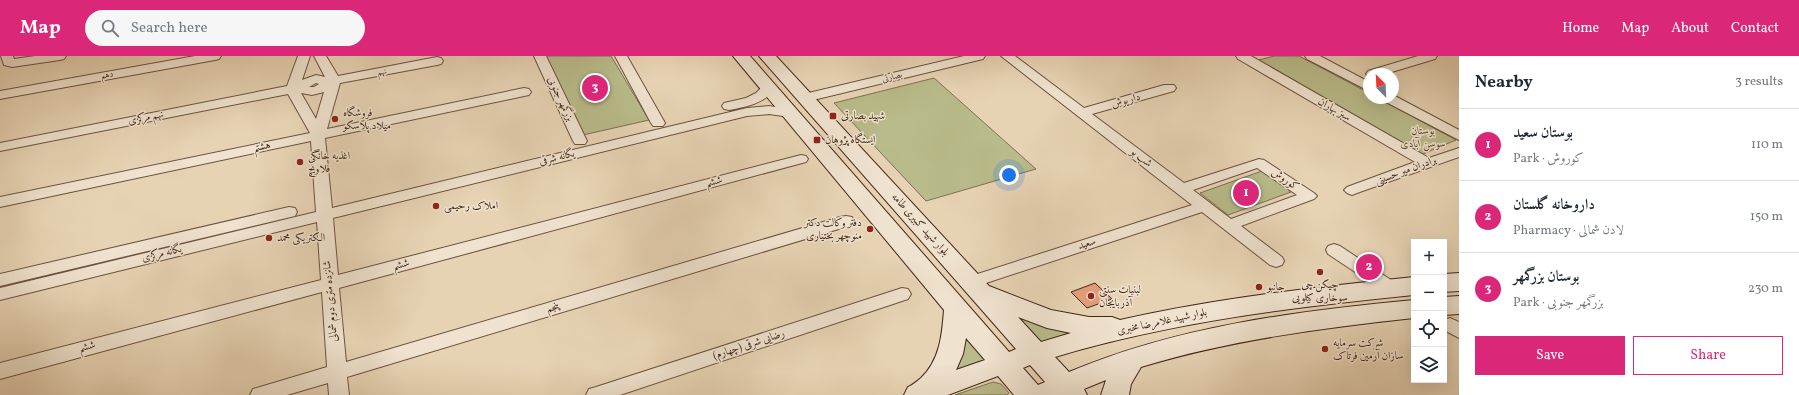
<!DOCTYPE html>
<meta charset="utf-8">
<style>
body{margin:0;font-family:Vollkorn,Amiri,serif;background:#f6f6f7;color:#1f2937}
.controls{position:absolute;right:12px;bottom:12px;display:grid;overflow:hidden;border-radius:0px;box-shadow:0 4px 16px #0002}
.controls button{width:36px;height:36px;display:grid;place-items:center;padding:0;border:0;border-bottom:1px solid #e0e1e3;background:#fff;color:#1f2937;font:20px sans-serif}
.compass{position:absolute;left:1363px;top:12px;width:36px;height:36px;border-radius:50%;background:#fff;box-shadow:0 4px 16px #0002;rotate:336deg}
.you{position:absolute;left:1009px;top:119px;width:14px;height:14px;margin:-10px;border:3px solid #fff;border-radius:50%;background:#1a73e8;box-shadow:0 0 0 6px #1a73e833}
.badge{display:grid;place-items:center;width:26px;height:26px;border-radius:50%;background:#db2777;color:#fff;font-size:13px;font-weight:700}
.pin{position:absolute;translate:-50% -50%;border:2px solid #fff;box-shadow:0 1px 4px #0006}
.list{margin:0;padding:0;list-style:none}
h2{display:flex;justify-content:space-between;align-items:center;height:52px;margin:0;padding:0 16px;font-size:17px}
h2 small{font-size:13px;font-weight:400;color:#747a83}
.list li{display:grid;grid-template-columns:26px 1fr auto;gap:12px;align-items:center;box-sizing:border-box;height:72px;padding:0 16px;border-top:1px solid #e0e1e3}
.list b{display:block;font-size:15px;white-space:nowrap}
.list p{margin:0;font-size:13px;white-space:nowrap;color:#747a83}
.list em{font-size:13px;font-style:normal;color:#747a83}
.actions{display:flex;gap:8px;padding:12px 16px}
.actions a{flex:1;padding:9px 0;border:1px solid #db2777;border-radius:0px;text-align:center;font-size:14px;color:#db2777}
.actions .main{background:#db2777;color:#fff}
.icon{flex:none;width:22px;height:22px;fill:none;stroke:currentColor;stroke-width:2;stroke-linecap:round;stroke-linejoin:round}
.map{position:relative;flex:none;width:1459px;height:339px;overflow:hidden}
header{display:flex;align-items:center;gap:24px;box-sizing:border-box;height:56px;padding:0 20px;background:#db2777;color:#fff}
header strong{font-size:19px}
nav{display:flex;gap:22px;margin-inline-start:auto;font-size:14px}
.search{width:280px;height:36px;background:#f6f6f7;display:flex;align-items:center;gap:10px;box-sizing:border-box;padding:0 14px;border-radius:22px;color:#747a83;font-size:15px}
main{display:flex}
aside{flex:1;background:#fff}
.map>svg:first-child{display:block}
</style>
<header>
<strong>Map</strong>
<div class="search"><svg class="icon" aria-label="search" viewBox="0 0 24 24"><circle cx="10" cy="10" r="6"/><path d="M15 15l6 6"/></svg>Search here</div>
<nav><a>Home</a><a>Map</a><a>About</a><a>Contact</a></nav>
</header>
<main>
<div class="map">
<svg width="1459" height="339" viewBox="0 0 1459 339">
<rect width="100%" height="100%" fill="#e7d3b4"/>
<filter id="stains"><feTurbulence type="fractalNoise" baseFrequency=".005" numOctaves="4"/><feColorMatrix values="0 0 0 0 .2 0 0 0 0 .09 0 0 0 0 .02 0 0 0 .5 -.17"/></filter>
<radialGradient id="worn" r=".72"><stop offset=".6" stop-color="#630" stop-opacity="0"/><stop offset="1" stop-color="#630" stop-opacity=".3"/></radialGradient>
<!-- green -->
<path fill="#b9bb8a" stroke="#7e7152" d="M545 0H611L649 64 583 79Z
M1274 0H1299L1369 37V42H1378L1456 84 1423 98 1259 4Z
M934 22 1036 113 926 145 834 47Z
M1262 115 1291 136 1228 159 1200 137Z
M1003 250 1082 276 1042 289Z
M959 270 987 304 946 319Z
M993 326 1001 328 1009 337 1007 339H955Z"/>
<!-- building -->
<path fill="#e39e79" stroke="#43271a" d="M1095 227 1112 243 1087 252 1071 236Z"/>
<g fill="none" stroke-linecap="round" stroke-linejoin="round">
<defs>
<path id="street" d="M1 0H13L14 3 35 0H66L64 3 60 4 12 11 4 9Z
M195 0H221L219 3 215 4 0 43V35Z
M298 0H310L302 24 316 19 325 21 314 0H326L338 20 437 1 441 2 443 5 441 8 437 9 340 27 327 73 524 32 529 33 531 36 529 39 524 40 325 82 332 152 747 52 769 50 795 54 797 57 795 60 790 61 769 58 747 60 333 162 338 219 801 99 806 100 808 103 806 106 339 232 346 306 840 161 846 160 852 161 854 165 852 169 347 321 349 339H329L328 327 287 339H250L253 333 327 311 322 236 0 323V307L321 224 317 166 0 244V232L316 156 311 85 0 151V141L310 77 288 38 0 95V87L287 30ZM316 27 319 28 314 31H309ZM324 36 316 63 301 37 312 39Z
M534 0H546L587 85 585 88H575L573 85Z
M615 0H627L665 67 663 70H653L651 67Z
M964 0H985L983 3 805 46 800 45 798 42 800 39Z
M1001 0H1015L1084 52 1164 29H1174L1176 32 1174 35 1092 58 1184 127 1259 103 1264 104 1314 137 1317 140 1314 143 1241 170 1282 201 1284 205 1282 209 1276 211 1270 209 1202 156 977 230 971 232 965 230 962 226 965 222 1192 149ZM1257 112 1297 139 1231 163 1193 134Z
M1236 0H1251L1429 102 1459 92V101L1357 137 1352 139 1347 137 1344 134 1347 131 1415 106 1238 3Z
M1305 0H1320L1369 26V35L1307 3Z
M1418 0H1437L1435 3 1385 18H1369V21L1366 18 1368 15Z
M769 28 774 29 776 32C765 47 746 51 729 54L724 53 722 50 724 47 746 42 756 37 764 29Z
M1393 39 1459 74V84L1384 45 1382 42H1393Z
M289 151 295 152 297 156 295 160 0 230V218Z
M1334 188 1340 190 1397 228 1400 232 1397 236 1391 238 1385 236 1328 198 1326 194 1328 190Z
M902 232 908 233 911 238 908 243 620 339H586L589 333 596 331Z
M1450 262 1459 266V282L1444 274V264Z"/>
<path id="secondary" d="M733 0H750L1009 296 1016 293 759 0H776L989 230 1051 254 1089 261H1112L1120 264C1217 242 1316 231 1414 221V239C1293 251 1172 266 1055 301L1069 316C1178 270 1297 255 1414 244V262C1322 272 1230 284 1141 311L1131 328 1129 339H1101L1106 324 1084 333 1087 339H1014L998 320 948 339H904L908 331C913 329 917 325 921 322 940 304 942 279 944 254ZM1018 261 1047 272 1071 277 1041 286ZM966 282 985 304 956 314 963 298ZM1030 309 1045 326 1038 329 1023 312Z
M1459 217V235L1444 236V218Z
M1459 240V258L1444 259V241Z"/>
</defs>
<!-- street casing -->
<use href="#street" stroke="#6c5240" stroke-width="2"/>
<!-- secondary casing -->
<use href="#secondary" stroke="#43271a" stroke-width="2"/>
<!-- street -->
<use href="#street" fill="#efe2ce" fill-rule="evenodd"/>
<!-- secondary -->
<use href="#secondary" fill="#efe2ce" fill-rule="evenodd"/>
</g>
<!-- markers -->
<g fill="#8f2418" stroke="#efe2ce" stroke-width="1.5">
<rect x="829" y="56" width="8" height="8" rx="2"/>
<circle cx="335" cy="63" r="4"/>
<rect x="813" y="80" width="8" height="8" rx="2"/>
<circle cx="300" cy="106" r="4"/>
<circle cx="436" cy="150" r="4"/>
<circle cx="870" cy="173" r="4"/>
<circle cx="269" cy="182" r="4"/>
<circle cx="1320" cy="216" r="4"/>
<circle cx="1259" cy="231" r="4"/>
<circle cx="1091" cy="240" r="4"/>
<circle cx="1325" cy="293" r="4"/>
</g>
<g text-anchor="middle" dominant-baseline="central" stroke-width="3" stroke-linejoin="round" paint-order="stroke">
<!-- far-street labels -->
<g font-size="9" fill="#43271a" stroke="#efe2ce">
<text transform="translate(382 16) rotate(-11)">نهم</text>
<text transform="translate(107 19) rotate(-10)">دهم</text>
<text transform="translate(892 21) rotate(-14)">بصارتی</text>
</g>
<!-- street labels -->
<g font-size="11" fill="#43271a" stroke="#efe2ce">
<text transform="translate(560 43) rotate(65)">بزرگمهر جنوبی</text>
<text transform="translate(1126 45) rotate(-16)">داریوش</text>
<text transform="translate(1334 54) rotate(30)">سبز بهاران</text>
<text transform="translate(146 62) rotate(-11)">نهم مرکزی</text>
<text transform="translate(262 91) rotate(-12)">هشتم</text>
<text transform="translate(557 102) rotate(-14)">یگانه شرقی</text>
<text transform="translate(1141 102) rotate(37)">شب بو</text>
<text transform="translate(1406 115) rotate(-20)">برادران میر حسینی</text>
<text transform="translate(1285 124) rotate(34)">کوروش</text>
<text transform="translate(714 126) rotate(-15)">ششم</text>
<text transform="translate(920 169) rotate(48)">بلوار شهید کبیری طامه</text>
<text transform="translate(1087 188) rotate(-18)">سعید</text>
<text transform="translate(162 198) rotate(-14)">یگانه مرکزی</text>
<text transform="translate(401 209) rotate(-15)">ششم</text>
<text transform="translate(331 245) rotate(-95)">شانزده متری دوم شمالی</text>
<text transform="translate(553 252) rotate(-17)">پنجم</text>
<text transform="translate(1162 266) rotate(-12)">بلوار شهید غلامرضا مخبری</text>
<text transform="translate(749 289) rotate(-18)">رضایی شرقی (چهارم)</text>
<text transform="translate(87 291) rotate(-15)">ششم</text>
</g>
<!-- poi labels -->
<g font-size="11" fill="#43271a" stroke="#efe2ce" text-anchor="start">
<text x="343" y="57">فروشگاه<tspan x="343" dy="13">میلاد پلاسکو</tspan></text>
<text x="841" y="60">شهید بصارتی</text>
<text x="825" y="84">ایستگاه پژوهان</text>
<text x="308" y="100">اغذیه خانگی<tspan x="308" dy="13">فلاویچ</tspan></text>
<text x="444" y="150">املاک رحیمی</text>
<text x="862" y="167" text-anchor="end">دفتر وکالت دکتر<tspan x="862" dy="13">منوچهر بختیاری</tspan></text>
<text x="277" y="182">الکتریکی محمد</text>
<text x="1320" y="229" text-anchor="middle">چیکن چی<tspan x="1320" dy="13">سوخاری کیلویی</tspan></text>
<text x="1267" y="231">جانبو</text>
<text x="1099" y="234">لبنیات سنتی<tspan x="1099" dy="13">آذربایجان</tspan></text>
<text x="1333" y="287">شرکت سرمایه<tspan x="1333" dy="13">سازان آرمین فرتاک</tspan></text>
</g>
<!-- park labels -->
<g font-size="11" font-style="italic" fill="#5b4530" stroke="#efe2ce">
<text x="1423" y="75">بوستان<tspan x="1423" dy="13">سوسن آبادی</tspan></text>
</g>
</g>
<rect width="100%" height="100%" filter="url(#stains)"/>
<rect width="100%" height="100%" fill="url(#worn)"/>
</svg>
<div class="controls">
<button>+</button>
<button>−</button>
<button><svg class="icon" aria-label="locate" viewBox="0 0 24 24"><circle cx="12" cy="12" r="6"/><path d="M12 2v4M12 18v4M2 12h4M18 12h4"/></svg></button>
<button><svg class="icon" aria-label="layers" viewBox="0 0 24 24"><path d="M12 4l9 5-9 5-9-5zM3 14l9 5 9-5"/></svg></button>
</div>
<svg class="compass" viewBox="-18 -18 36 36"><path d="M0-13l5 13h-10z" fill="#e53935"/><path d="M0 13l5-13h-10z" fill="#747a83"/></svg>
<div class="you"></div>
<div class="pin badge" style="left:1246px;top:137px">1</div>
<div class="pin badge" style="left:1369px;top:211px">2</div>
<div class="pin badge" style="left:595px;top:32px">3</div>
</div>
<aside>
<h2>Nearby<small>3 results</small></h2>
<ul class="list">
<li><span class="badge">1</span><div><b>بوستان سعید</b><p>Park · کوروش</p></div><em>110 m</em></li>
<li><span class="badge">2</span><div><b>داروخانه گلستان</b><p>Pharmacy · لادن شمالی</p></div><em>150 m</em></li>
<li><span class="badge">3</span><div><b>بوستان بزرگمهر</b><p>Park · بزرگمهر جنوبی</p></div><em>230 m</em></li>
</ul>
<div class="actions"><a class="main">Save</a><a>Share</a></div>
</aside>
</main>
